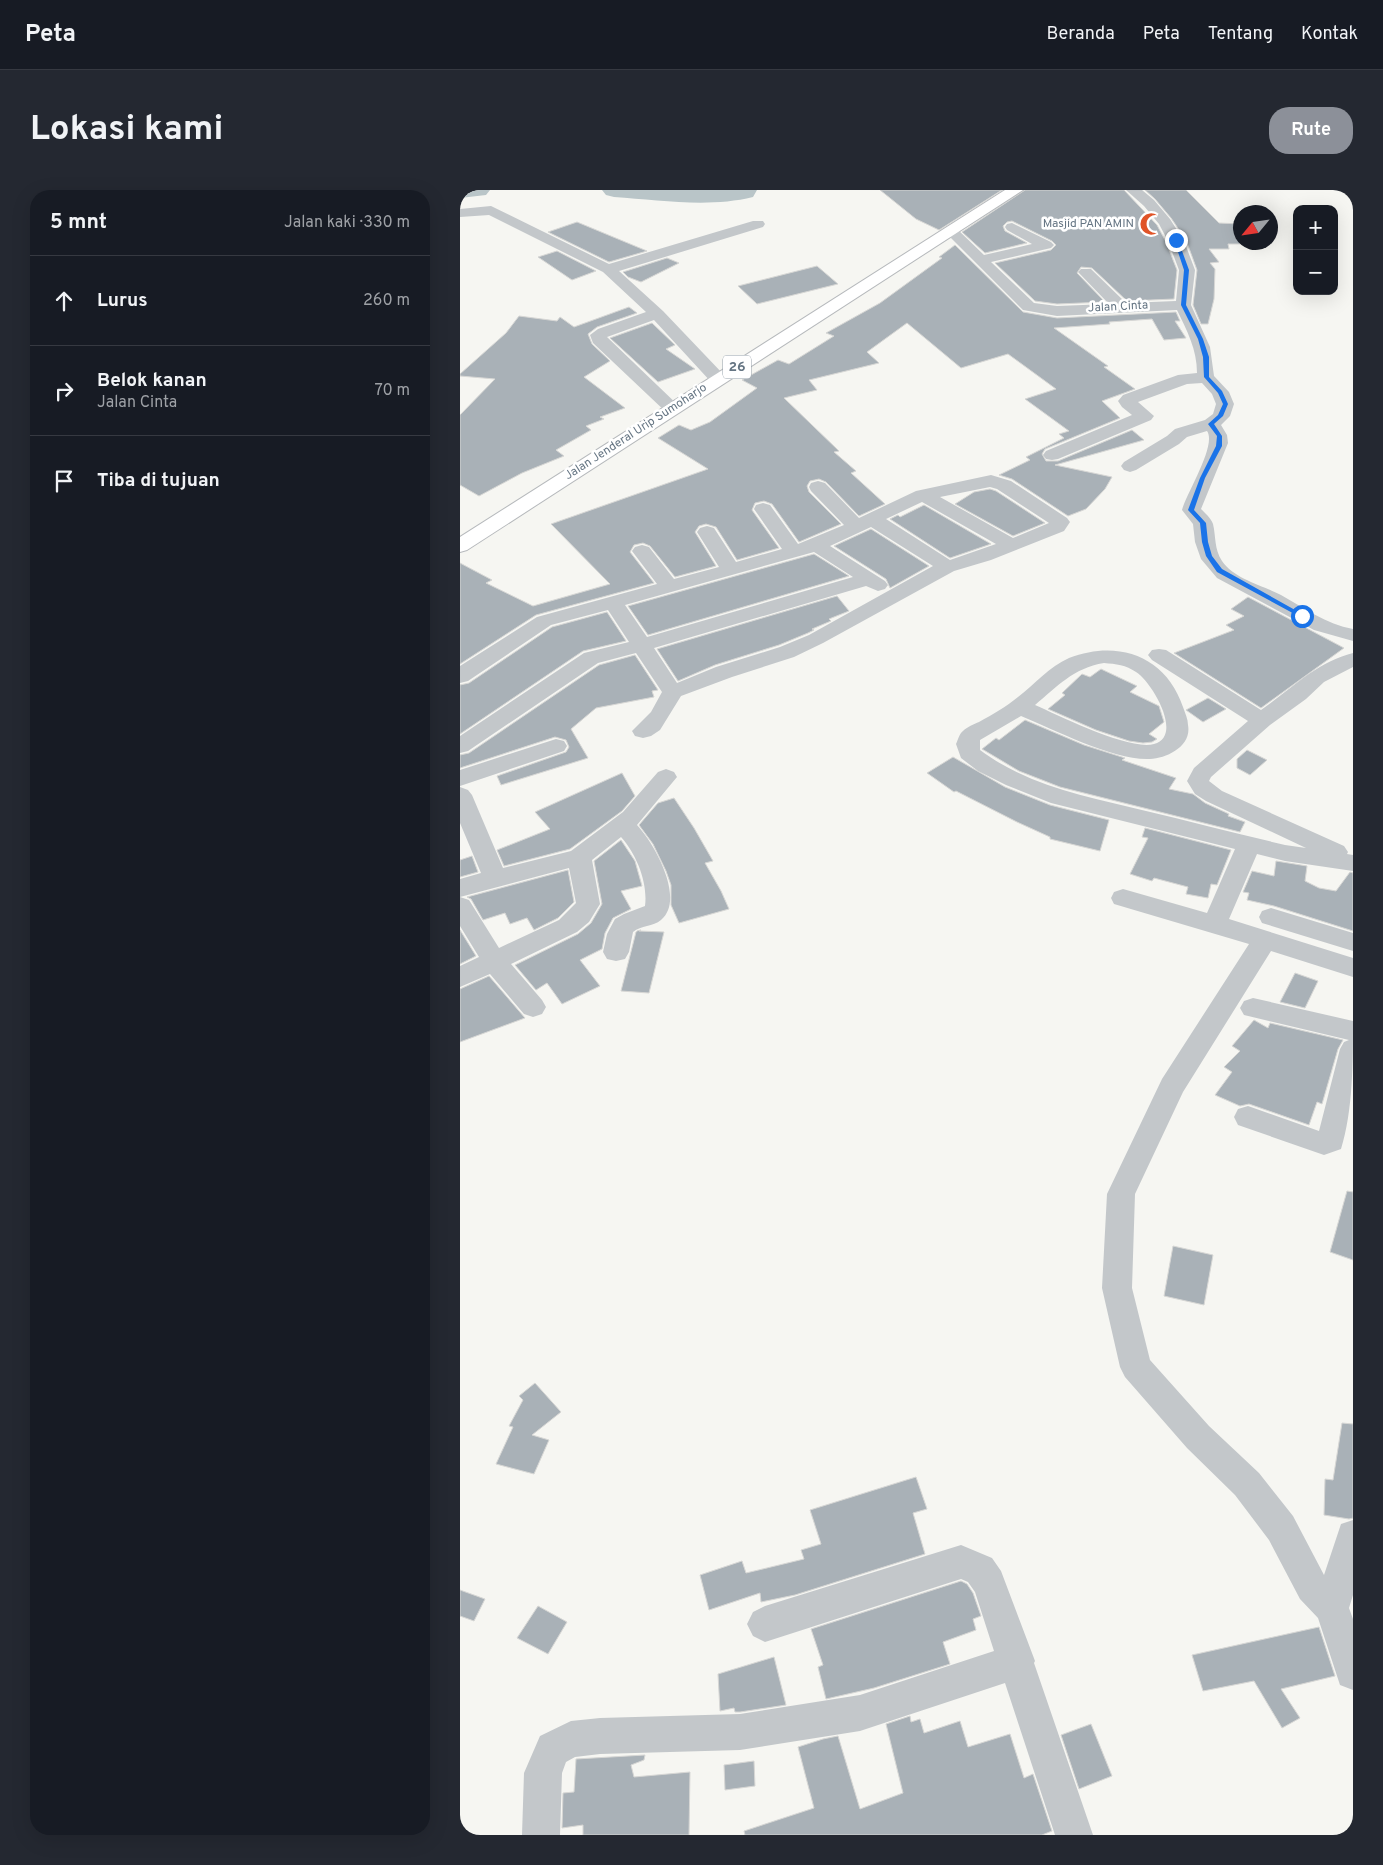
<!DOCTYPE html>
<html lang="id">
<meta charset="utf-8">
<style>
body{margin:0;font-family:Overpass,sans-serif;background:#242831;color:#f1f3f6}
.controls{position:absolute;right:15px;top:15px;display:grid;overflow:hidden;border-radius:10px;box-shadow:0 5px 20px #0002}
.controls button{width:45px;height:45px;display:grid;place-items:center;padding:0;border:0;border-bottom:1px solid #363941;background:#171b24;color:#f1f3f6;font:25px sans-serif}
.compass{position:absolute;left:773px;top:15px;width:45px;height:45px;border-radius:50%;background:#171b24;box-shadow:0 5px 20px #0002;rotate:241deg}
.stop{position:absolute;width:15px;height:15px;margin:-11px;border:4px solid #1a73e8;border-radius:50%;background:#fff}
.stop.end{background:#1a73e8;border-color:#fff;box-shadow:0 1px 5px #0008}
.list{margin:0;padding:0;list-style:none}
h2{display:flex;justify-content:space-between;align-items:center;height:65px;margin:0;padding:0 20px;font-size:21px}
h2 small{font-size:16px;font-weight:400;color:#9ea1a6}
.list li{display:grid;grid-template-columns:32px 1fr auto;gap:15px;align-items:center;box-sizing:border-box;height:90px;padding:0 20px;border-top:1px solid #363941}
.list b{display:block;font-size:19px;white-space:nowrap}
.list p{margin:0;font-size:16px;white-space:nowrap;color:#9ea1a6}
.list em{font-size:16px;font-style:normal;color:#9ea1a6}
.icon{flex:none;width:28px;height:28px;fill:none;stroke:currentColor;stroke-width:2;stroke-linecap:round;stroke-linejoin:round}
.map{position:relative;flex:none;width:893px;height:1645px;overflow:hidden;border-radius:20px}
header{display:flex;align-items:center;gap:30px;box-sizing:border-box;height:70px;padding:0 25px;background:#171b24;border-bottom:1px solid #363941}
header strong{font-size:24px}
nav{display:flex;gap:28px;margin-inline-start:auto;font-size:18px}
.intro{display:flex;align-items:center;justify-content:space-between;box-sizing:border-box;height:120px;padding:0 30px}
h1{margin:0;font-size:35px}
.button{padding:12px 22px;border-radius:20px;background:#8c9099;color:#fff;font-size:18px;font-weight:700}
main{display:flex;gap:30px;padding:0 30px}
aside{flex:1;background:#171b24;border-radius:20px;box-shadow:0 5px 20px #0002}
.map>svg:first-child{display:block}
</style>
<header>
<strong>Peta</strong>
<nav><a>Beranda</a><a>Peta</a><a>Tentang</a><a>Kontak</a></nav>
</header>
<div class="intro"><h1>Lokasi kami</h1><a class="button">Rute</a></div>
<main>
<aside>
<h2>5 mnt<small>Jalan kaki · 330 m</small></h2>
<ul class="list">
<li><svg class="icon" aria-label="ahead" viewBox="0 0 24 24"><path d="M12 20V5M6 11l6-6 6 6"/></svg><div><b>Lurus</b></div><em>260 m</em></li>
<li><svg class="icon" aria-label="right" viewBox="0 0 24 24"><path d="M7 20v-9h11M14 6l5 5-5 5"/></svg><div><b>Belok kanan</b><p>Jalan Cinta</p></div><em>70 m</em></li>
<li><svg class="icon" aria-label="arrive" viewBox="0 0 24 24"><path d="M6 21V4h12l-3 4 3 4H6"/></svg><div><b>Tiba di tujuan</b></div></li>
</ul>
</aside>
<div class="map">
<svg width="893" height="1645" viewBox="0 0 893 1645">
<rect width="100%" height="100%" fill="#f6f6f2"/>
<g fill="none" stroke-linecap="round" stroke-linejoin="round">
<!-- river -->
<path fill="#b9c5c8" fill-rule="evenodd" d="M0 0H30L26 5 0 8Z
M142 0H297L293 7C249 18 199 10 154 7L146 5Z"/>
</g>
<!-- building -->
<path fill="#a9b1b7" stroke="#d7d7d5" d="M420 0H542L479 40 456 29Z
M565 0H664L697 35 706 52 717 80 714 109 667 111 632 78 621 77 617 83 645 112 597 114 575 111 535 73 591 60 596 55 592 51 552 31 547 32 543 36 545 41 567 53 525 63 502 42Z
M685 0H726L759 33 780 34V54H768L769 59H749L759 72 750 73 755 79 754 109 748 134H741L733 115 737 80 726 50 711 28 695 9Z
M117 32 187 61 149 72 88 42Z
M495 55 563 122 597 128 716 122 720 131H715L726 148 704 150 692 129 649 132 650 134 594 138 648 176 644 177 675 199 642 211 660 228 585 259 582 264 586 271H598L672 240 684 250 595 275 652 287 645 299 626 319 608 326 552 289 539 285 570 270 566 267 604 248 599 244 609 241 565 209 596 199 548 164 501 178 447 133 407 162 419 173 349 190 357 200 324 208 379 261 374 262 396 281 391 283 425 314 399 326 366 292 359 289 350 291 347 296 349 302 381 334 339 352 312 314 304 311 295 313 292 320 319 358 277 370 256 337 246 334 239 336 235 342 256 376 215 387 190 356 183 353 174 355 170 362 194 393 76 425 0 474V373L32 390 26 393 73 416 150 394 91 334 248 279 198 248 219 235 231 240 250 232 297 198 282 190 318 170 329 174 374 146 366 143 420 113 482 68 479 67Z
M97 61 136 81 112 90 78 67Z
M207 68 219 73 181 92 168 87 163 82Z
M357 76 378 94 297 114 278 96Z
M169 117 177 123 137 137 128 144 132 154 150 171 124 187 165 218 140 227 144 229 126 236 131 240 96 260 104 266 62 283 19 306 0 295V225L35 189 0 186V184L46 143 59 126 97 131 100 127 114 137Z
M192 133 215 155 206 159 235 179 198 192 150 148Z
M530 299 536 301 585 333 553 346 495 314 514 302Z
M464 315 531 354 490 368 430 329 438 325 440 327Z
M411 339 469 376 430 398 426 389 374 356Z
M354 364 389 386 188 445 168 416Z
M377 406 389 421 369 429 371 431 352 439 354 440 348 443 319 455 255 475 218 491 197 459Z
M788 407 884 458 801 518 714 463 774 440 766 435 784 426 771 419Z
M147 422 166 451 123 461 0 544V495L9 493 92 437Z
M175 465 198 500 192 501 194 507 136 518 111 539 128 568 41 595 37 586 106 562 109 557 106 550 95 547 0 578V565L9 563 139 475Z
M641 479 677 496 670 502 699 516 704 532 689 544 697 549 692 552 683 553 669 551 636 540 588 519 605 505 602 503 622 484 630 487Z
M748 508 766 519 743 532 726 520Z
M565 530 624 555 665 568 662 570 716 588 709 599 733 604 745 613 769 624 768 626 785 632 780 642 600 597 559 581 522 559 536 548 539 550Z
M787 560 807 570 790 585 777 578V569Z
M493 567 545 597 590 615 649 630 640 661 590 649V647L557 632 496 601 494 602 467 583Z
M162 583 175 606 162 621 110 659 44 676 37 660 90 639 75 622Z
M214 608 234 638 253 671 245 673 261 701 269 719 219 733 211 715V695L206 681 193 654 179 635 198 613Z
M685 638 771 660 757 695 751 694 748 708 726 704 728 697 694 688 692 691 670 684 688 648 682 647Z
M161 650 175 671 182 696 161 701 171 719 153 728 145 743 142 759 120 770 140 796 102 814 87 793 76 800 55 775 118 744 131 733 142 714 134 671Z
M12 666 18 682 0 687V670Z
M816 671 847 676 845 691 859 698 876 701 890 682 893 683V741L814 716 787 710 789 703 783 702 792 681 814 686Z
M108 680 114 712 98 728 74 740 67 728 50 734 45 723 23 730 11 709 7 707Z
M0 740 16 766 0 774Z
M181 740 179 741 204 742 189 803 161 801 176 742 177 741Z
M835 783 858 791 845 818 820 812Z
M29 786 65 828 0 852V799Z
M794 830 808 838 810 833 883 850 878 859 862 914 857 912 849 935 789 914 780 916 755 905 772 882 764 877 780 861 772 856Z
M887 1001 893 1002V1070L870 1062Z
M713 1056 753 1065 744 1115 704 1106Z
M75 1193 101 1222 72 1245 89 1250 74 1284 36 1274 53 1237 49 1236 63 1210 59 1206Z
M882 1233 893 1234V1328L889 1329 864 1325 865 1289 873 1290Z
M456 1287 467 1319 453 1323 465 1364 335 1405 301 1412 300 1403 249 1420 240 1385 282 1371 286 1383 344 1369 341 1360 361 1354 350 1320Z
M501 1391 507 1394 513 1403 521 1426 513 1429 516 1440 483 1452 490 1474 414 1498 366 1509 358 1477 363 1475 351 1439Z
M0 1400 25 1409 14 1431 0 1426Z
M78 1416 107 1432 88 1464 57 1448Z
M859 1437 875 1486 821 1499 840 1528 822 1538 794 1491 743 1501 732 1465Z
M314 1467 326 1515 280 1522H275L274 1518 260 1521 258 1484Z
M450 1526 451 1532 460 1529 464 1543 500 1531 508 1557 550 1544 564 1588 573 1584 592 1641 582 1645H285L284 1641 354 1618 338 1557 363 1549 378 1546 400 1619 443 1603 426 1534Z
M631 1534 652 1586 619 1599 601 1545Z
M185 1565 184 1570 171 1575 174 1587 230 1582 229 1645H123V1635L102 1638 103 1603 114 1602 116 1569Z
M294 1571 295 1596 265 1600 264 1575Z"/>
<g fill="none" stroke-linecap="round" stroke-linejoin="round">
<defs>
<path id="trunk" d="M545 0H563L7 360 0 362V347Z"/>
</defs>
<!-- trunk casing -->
<use href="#trunk" stroke="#b6b9bc" stroke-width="2"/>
<!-- minor -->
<path fill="#c3c7ca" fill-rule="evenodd" d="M666 0H682L694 10 710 29 724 51 735 80 731 115 750 157 754 186 769 202 774 214 770 226 761 235 767 245 768 253 741 319C745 323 751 328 753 334 756 346 754 359 762 371 774 389 802 395 821 405 844 418 866 434 893 439V451L854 440 757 388 741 369 735 352 733 334 722 320C727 302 757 255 747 241L727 247 719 254 676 280 670 282 664 280 661 276 664 272 707 246 715 239 745 230 753 224 756 214 752 204 742 193 727 194 678 212 694 226 691 230 598 269 592 270 586 269 583 265 586 261 672 225 662 217 658 211 663 205 718 185 737 183C737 159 727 141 717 120L597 126 563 120 484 41 486 38H496L524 65 572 54 547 40 545 37 547 34 552 33 591 52 594 55 591 58 531 72 574 113 597 116 649 114 618 82 621 79H631L666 113 716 111 719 80 708 51 699 34 684 16Z
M31 16 149 74 293 31H303L305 34 303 37 159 81 203 121 264 185 267 189 264 193 258 194 252 193 194 130 147 147 222 219 219 223 213 224 207 223 133 153 130 145 138 139 186 122 143 82 29 25 0 27V19Z
M531 285 551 291 607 328 610 332 604 341 531 370 494 381 363 453 334 467 272 487 221 506 200 540 191 546 183 548 175 546 172 541 191 522 202 502 176 463 138 473 8 561 0 563V546L124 463 169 452 148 420 91 435 8 491 0 493V476L77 427 197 394 172 361 175 357 182 355 189 357 214 389 259 377 237 342 240 338 247 336 254 338 276 372 322 359 294 319 296 315 303 313 310 315 338 354 384 335 351 301 349 297 351 293 358 291 365 293 399 328 456 301ZM530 297 537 299 589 333 553 348 480 307ZM462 312 536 354 490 370 426 329ZM411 337 473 376 349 445 320 457 256 477 217 493 194 458 406 396 418 401 425 399 428 395 425 391 370 356ZM354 362 393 387 187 447 165 415Z
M699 459 706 460 801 520C831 499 857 472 893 463V477L864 492 846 509 810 535 751 587 749 591 762 601 884 656 888 662 887 664 893 665V681L825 671 797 664 769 729 893 768V787L811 761 723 902 675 1004 672 1098 690 1170 749 1236 799 1283 833 1326 864 1385 881 1334 893 1330V1405L889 1418 893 1429V1500L880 1495 858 1428 840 1409 809 1350 775 1305 727 1258 665 1187 660 1177 642 1098 647 1004 702 889 789 754 654 714 651 708 654 702 663 699 747 723 775 659 591 613 546 595 518 581 501 568 496 554C498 550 499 544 503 541 507 537 514 534 519 532 533 524 546 517 558 507 575 494 589 477 609 468 658 449 706 466 723 517 725 523 728 529 728 535 732 556 707 568 690 569 655 571 595 540 561 526L520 550V560C568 596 628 607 686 621 732 632 779 644 825 655L846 658 746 611 735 604 727 591 734 578 788 531 692 470 688 465 692 460ZM644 473C656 474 666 475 676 482 692 492 724 546 694 554 670 561 600 526 575 515 597 497 613 478 644 473Z
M96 549 104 551 107 556 104 561 0 596V580Z
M206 579 214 582 217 587 177 635C194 653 226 709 201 730 193 737 181 735 173 742L169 762 165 769 156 771 147 769 143 762 147 744 155 729 164 724 185 716C188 693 177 665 161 647L132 670 140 714 129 732 117 742 51 774 82 810 86 817 82 824 73 827 64 824 30 784 0 797V776L19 767 0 736V707L9 710 39 758 99 730 116 713 109 678 0 707V689L21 683 0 633V597L8 600 12 605 43 678 111 661 163 622 198 582Z
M811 718 893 743V761L802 733 799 727 802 721Z
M793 808 893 831C893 872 893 921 881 959L864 965 778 935 774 927 778 919 788 916 859 941 880 859 884 852 889 850 784 825 780 818 784 811Z
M501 1355 532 1368 541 1381 575 1471 574 1473 633 1645H595L545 1493 400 1541 280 1560 140 1564 115 1567 106 1572 102 1583 100 1645H62L64 1583 80 1546 111 1531 140 1528 280 1524 400 1505 534 1461 515 1402 508 1392 501 1389 305 1452 293 1446 287 1434 293 1422 305 1416Z"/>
<!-- trunk -->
<use href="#trunk" fill="#fff" fill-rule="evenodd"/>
</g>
<!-- route -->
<path fill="#1a73e8" d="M716 49 718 50 729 80 726 115 743 149 749 167V187L762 201 768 214 763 226 754 234 762 246V256L745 288 734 320 746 333 748 352 752 366 762 379 844 425V427H840L757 382 746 366 742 352 740 333 728 320 740 288 756 256 757 246 748 234 758 225 763 214 758 203 744 187 743 167 738 149 721 115 724 80 714 50Z"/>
<!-- icons -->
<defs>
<symbol id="mosque-bare" viewBox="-9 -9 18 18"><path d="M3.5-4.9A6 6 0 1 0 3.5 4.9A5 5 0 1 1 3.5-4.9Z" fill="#e05428" stroke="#fff" stroke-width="2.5" paint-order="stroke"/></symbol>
</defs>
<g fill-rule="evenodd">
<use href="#mosque-bare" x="675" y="18" width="32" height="32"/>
</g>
<g text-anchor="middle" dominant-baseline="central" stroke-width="5" stroke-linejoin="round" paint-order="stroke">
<!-- far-poi labels -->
<g font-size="12" fill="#657583" stroke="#fff" text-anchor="end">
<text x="674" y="34">Masjid PAN AMIN</text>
</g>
<!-- far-street labels -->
<g font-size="12" fill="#657583" stroke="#fff">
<text transform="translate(658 117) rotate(-3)">Jalan Cinta</text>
<text transform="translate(176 242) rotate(-33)">Jalan Jenderal Urip Sumoharjo</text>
</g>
<!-- shield labels -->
<rect fill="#fff" stroke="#939ea8" stroke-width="1" x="263" y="165.5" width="28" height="23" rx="4"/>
<g font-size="14" font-weight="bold" fill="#657583">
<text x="277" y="177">26</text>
</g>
</g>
</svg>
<div class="controls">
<button>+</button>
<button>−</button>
</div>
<svg class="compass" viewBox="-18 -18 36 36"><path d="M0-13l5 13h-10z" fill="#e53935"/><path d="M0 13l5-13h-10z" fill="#9ea1a6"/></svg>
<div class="stop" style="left:842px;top:426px"></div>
<div class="stop end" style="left:716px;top:50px"></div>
</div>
</main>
